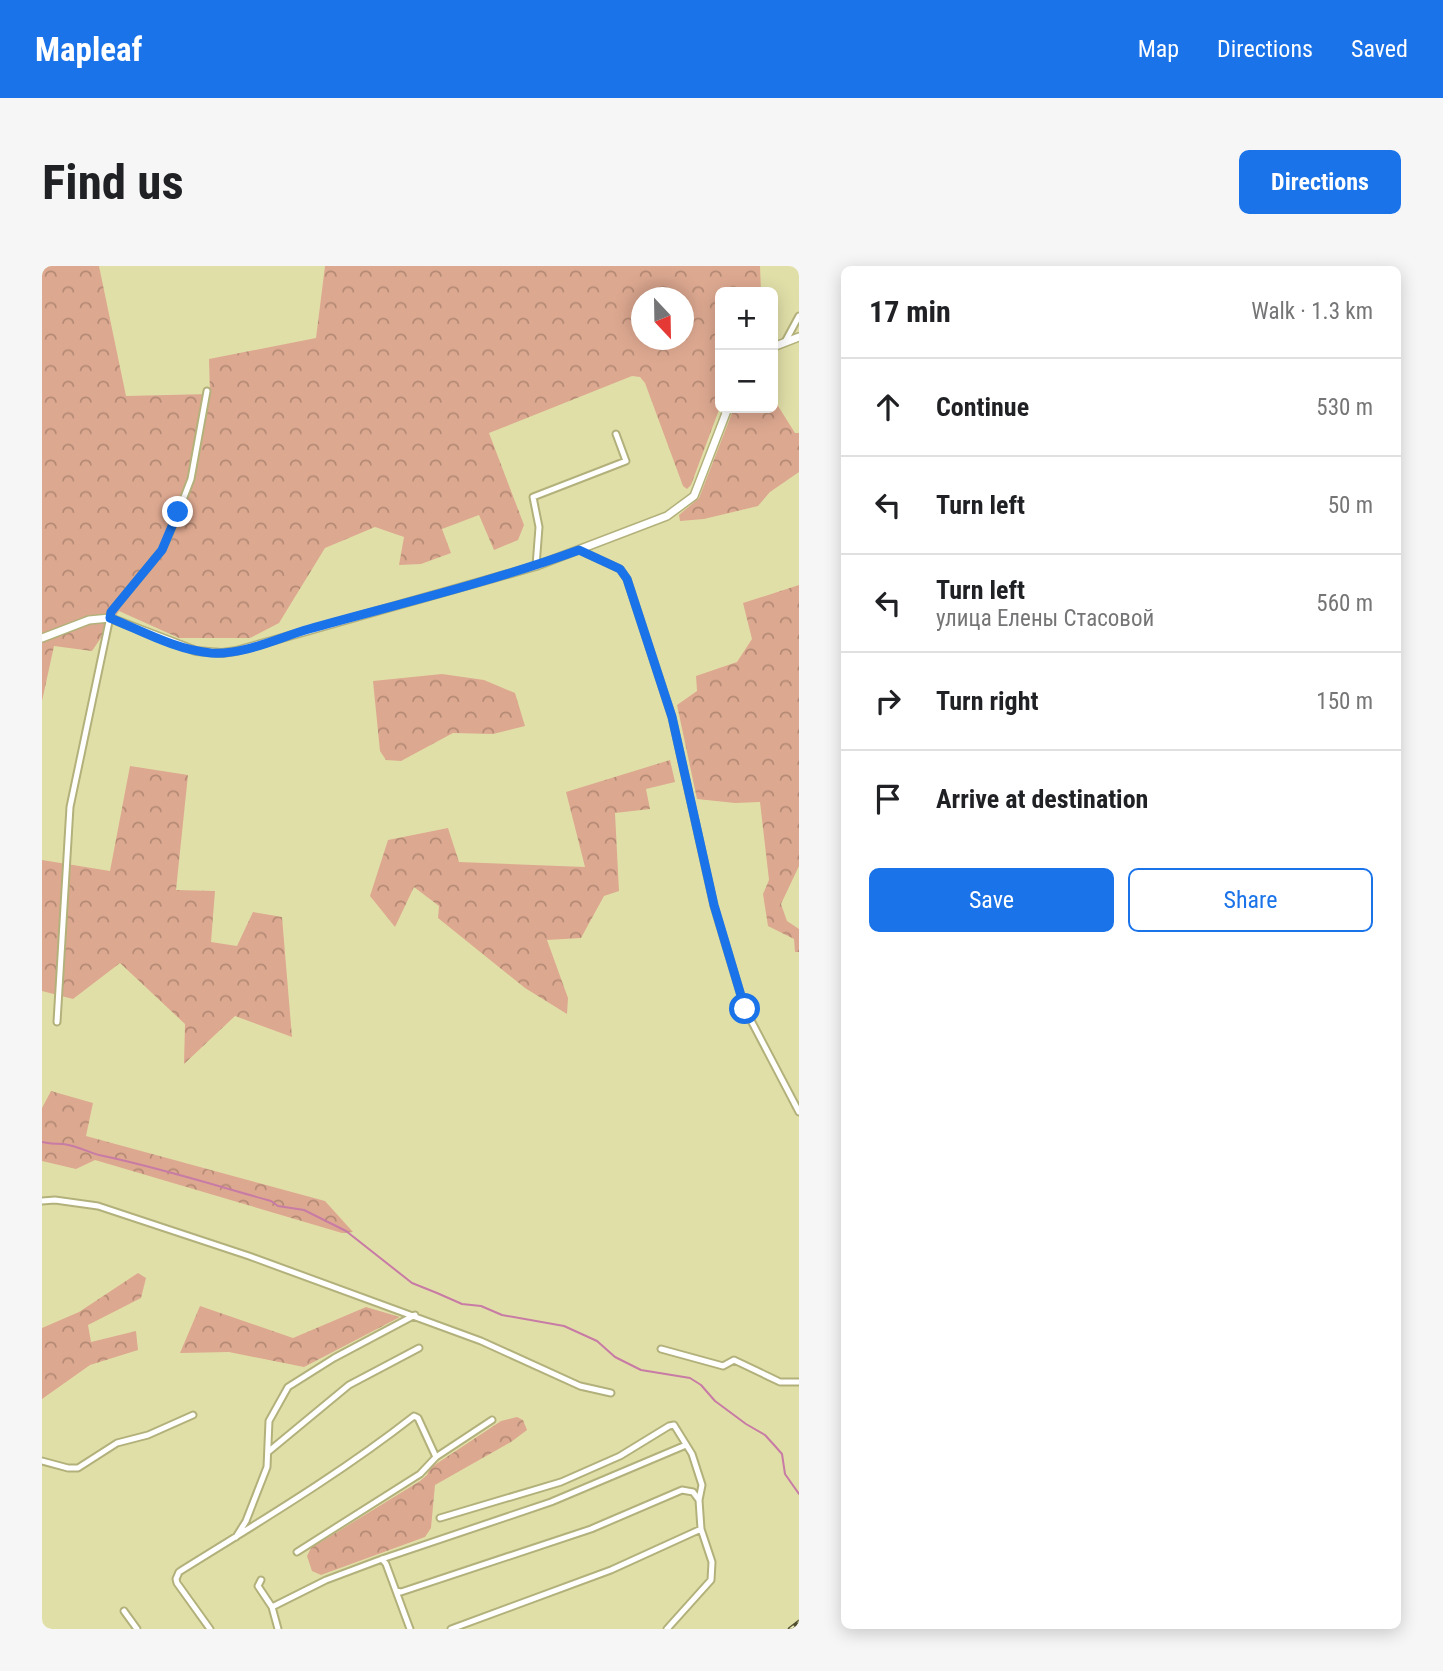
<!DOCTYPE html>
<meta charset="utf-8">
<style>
body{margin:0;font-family:"Roboto Condensed",sans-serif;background:#f6f6f6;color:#202124}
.controls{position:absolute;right:21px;top:21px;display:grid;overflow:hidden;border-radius:10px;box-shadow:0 4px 18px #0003}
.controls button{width:63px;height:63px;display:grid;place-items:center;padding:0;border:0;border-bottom:2px solid #e0e0e0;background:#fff;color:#202124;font:35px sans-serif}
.compass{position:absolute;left:589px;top:21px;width:63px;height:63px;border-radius:50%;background:#fff;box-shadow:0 4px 18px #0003;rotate:158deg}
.stop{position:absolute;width:21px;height:21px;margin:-16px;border:5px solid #1a73e8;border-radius:50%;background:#fff}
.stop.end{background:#1a73e8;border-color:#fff;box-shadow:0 2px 7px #0008}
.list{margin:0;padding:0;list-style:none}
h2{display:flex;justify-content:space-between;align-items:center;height:91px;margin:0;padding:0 28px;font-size:30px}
h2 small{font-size:23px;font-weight:400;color:#757577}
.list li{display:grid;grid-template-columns:46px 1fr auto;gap:21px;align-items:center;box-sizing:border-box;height:98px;padding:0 28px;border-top:2px solid #e0e0e0}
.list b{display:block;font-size:26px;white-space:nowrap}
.list p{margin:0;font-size:23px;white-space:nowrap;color:#757577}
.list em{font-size:23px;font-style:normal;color:#757577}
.actions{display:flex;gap:14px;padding:21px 28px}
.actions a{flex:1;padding:16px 0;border:2px solid #1a73e8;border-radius:10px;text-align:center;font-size:24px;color:#1a73e8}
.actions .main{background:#1a73e8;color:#fff}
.icon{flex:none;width:38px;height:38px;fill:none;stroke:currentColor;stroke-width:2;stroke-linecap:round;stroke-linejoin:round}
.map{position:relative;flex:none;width:757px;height:1363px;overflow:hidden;border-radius:10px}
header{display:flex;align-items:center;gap:42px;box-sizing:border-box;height:98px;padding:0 35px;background:#1a73e8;color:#fff}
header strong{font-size:33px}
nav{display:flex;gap:38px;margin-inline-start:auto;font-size:24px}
.intro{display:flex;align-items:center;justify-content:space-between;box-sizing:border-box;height:168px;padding:0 42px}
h1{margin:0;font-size:49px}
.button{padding:18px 32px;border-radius:10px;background:#1a73e8;color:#fff;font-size:24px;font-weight:700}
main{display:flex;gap:42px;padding:0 42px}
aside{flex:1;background:#fff;border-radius:10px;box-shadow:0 4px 18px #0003}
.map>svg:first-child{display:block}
</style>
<header>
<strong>Mapleaf</strong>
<nav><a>Map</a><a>Directions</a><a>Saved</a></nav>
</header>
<div class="intro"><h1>Find us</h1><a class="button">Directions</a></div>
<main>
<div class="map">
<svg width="757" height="1363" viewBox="0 0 757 1363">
<defs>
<pattern id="forest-crowns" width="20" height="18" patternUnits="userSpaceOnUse" patternTransform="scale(1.75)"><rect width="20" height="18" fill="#dda890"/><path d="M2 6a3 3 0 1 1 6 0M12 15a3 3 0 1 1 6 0" fill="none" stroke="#b48a75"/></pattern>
</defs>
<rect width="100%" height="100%" fill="#e1dfa8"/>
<!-- forest -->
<path fill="url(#forest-crowns)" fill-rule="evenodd" d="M0 0H57L84 130 168 128 167 93 274 72 283 0H718L719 26H678V141L649 219 645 223 641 220 603 117 598 111 590 110 447 167 482 259 476 274 452 284 437 249 400 263 409 287 379 298 357 299 362 271 333 261 283 282 237 357 208 372H137L77 345 50 385 12 380 0 435ZM600 32H642V74H600Z
M731 132 753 167H757V206L728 226 716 240 662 253 638 255 637 249 657 232 692 142H731Z
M757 319V600L739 638 745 655 757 663V686H753L752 673 726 660 721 628 727 614 718 536 693 537 655 533 635 439 655 425 654 410 695 396 710 373 701 337Z
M400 408 442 414 473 427 483 460 451 468 411 467 359 495 344 494 338 485 331 415Z
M628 494 633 516 604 523 608 543 573 547 577 625 562 630 539 672 505 674 526 732 525 748 483 722 396 652 397 640 372 621 353 661 328 630 346 574 406 562 417 596 543 601 524 526Z
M88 500 146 509 134 624 173 625 169 676 195 680 211 646 240 651 250 771 193 750 142 798 143 758 78 697 31 733 0 725V594L68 605Z
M9 825 51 837 44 870 283 935 311 966 300 967 53 894 34 903 0 895V842Z
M96 1007 104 1012 99 1032 46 1059 49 1076 94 1065 96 1084 48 1099 0 1133V1062L37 1046Z
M158 1040 251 1072 324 1041 358 1051 262 1101 187 1086 138 1087Z
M475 1151 481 1154 485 1164 469 1176 393 1219 389 1262 383 1271 279 1309 270 1305 265 1290 269 1282 378 1215 385 1209 388 1202 459 1155Z"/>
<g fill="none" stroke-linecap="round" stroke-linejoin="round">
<!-- stream -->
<path stroke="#c77ba5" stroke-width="2" d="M0 876C8 878 14 878 21 878 33 879 46 886 57 889 115 901 172 919 229 935L236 940 262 944 304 965 370 1017 395 1027 420 1038 439 1040 460 1049 522 1060 555 1075 573 1091 599 1104 648 1112 659 1119 673 1135 704 1158 723 1169 733 1180 740 1188 743 1208 757 1228"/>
<defs>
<path id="minor" d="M743 76 757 50
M537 284 578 303 585 313 630 451 672 640 703 743 757 846
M494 300 497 261 491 231 584 195 574 168
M15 756 28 541 69 346 120 284 132 257 149 213 165 125
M0 935 13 934 56 940 207 990 439 1075 538 1120 569 1127
M619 1083 681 1100 692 1094 738 1116H757
M226 1186 307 1119 377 1082
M0 1195 26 1202H36L75 1177 106 1169 151 1149
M398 1252 519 1216 578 1190 627 1160 632 1159 650 1188 660 1219 657 1234 659 1263 670 1296 669 1314 625 1363
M194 1271 204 1255 225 1201 227 1155 246 1121 292 1092 373 1049
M255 1286 378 1208 394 1191 450 1154
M340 1293 344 1298 368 1363
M219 1314 216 1320 230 1341 236 1363
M354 1325 359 1326 549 1263 640 1224 651 1226 657 1234
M230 1341 284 1314 340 1293 509 1236 644 1179
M82 1345 95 1363
M168 1363 135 1317 134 1313 137 1306C217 1256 298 1208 372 1150L376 1152 394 1191
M409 1363 569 1304 659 1263"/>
<path id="secondary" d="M731 81 757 71
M0 372 47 354 68 352 154 385 180 387 194 385 494 300 625 250 652 230 686 142"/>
</defs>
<!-- minor casing -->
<use href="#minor" stroke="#b3b17b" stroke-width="9"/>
<!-- secondary casing -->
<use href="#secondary" stroke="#b3b17b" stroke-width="10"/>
<!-- minor -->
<use href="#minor" stroke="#fff" stroke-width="5"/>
<!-- secondary -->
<use href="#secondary" stroke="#fff" stroke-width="7"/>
<defs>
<path id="rail" d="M748 1363 757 1356"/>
</defs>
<!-- rail casing -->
<use href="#rail" stroke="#504e33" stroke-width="4.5"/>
<!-- rail -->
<use href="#rail" stroke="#eeecb4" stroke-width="2" stroke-dasharray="5" stroke-linecap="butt"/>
</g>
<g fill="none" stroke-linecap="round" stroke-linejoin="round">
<!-- route -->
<path stroke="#1a73e8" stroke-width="9" d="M136 246 120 284 69 346 68 352C100 365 134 384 169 387 203 389 235 372 267 363 357 338 449 316 537 284L578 303 585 313 630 451 672 639 703 743"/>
</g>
</svg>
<div class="controls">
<button>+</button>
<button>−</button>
</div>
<svg class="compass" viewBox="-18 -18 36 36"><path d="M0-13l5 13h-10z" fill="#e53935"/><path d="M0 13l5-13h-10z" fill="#757577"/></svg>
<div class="stop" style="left:703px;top:743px"></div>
<div class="stop end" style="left:136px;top:246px"></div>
</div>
<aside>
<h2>17 min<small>Walk · 1.3 km</small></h2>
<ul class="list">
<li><svg class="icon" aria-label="ahead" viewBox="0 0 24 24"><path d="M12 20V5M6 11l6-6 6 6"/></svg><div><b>Continue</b></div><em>530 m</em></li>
<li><svg class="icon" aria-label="left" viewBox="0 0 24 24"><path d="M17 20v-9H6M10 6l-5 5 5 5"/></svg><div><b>Turn left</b></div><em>50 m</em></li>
<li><svg class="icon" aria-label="left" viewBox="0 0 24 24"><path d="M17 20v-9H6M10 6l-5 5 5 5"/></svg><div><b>Turn left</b><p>улица Елены Стасовой</p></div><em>560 m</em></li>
<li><svg class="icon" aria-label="right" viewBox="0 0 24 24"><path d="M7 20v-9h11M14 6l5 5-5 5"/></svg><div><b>Turn right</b></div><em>150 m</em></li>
<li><svg class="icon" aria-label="arrive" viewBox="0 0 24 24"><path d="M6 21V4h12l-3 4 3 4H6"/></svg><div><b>Arrive at destination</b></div></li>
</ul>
<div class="actions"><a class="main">Save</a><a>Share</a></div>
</aside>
</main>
